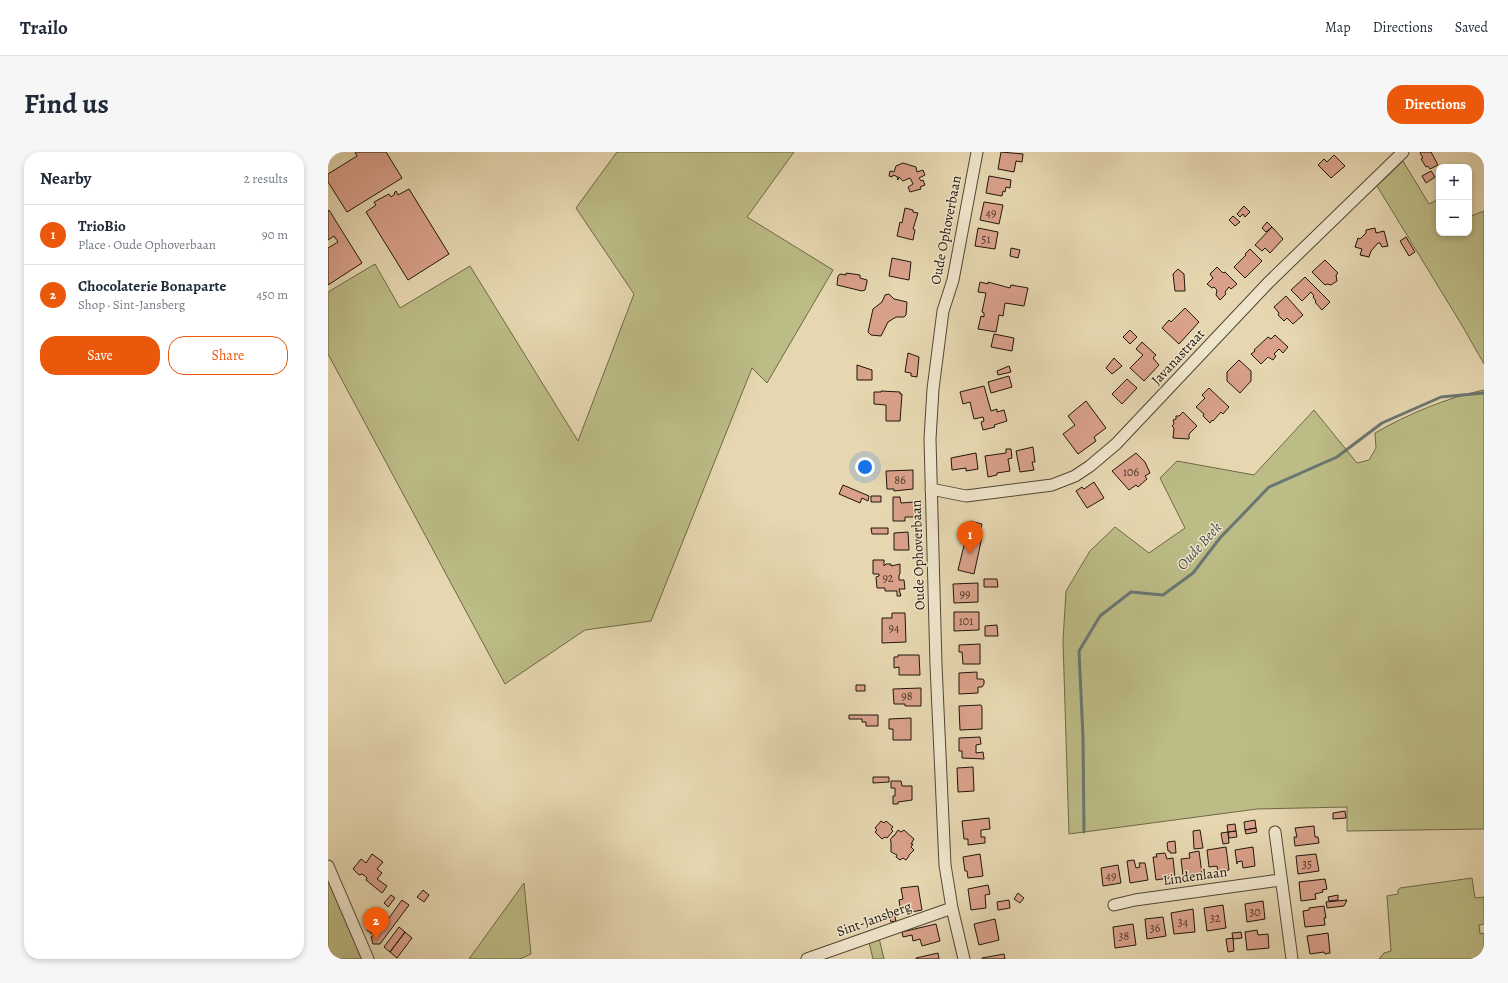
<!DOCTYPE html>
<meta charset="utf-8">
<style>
body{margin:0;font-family:Alegreya,serif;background:#f6f6f7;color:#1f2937}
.controls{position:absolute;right:12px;top:12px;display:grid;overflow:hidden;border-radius:8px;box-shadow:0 2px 6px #0003}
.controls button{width:36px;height:36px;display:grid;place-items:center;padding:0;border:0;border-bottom:1px solid #e0e1e3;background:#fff;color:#1f2937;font:20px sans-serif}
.you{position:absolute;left:537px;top:315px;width:14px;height:14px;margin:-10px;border:3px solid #fff;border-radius:50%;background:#1a73e8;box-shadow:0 0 0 6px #1a73e833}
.badge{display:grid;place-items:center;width:26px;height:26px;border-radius:50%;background:#ea580c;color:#fff;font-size:13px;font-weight:700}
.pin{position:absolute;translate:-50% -33px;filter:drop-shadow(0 1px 2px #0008)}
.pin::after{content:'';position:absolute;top:21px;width:14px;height:12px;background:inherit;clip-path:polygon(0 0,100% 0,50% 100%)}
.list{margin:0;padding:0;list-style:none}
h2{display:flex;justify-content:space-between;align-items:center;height:52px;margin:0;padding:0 16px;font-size:17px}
h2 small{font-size:13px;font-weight:400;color:#747a83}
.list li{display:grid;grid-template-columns:26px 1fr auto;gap:12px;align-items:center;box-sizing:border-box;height:60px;padding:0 16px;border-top:1px solid #e0e1e3}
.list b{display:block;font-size:15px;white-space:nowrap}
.list p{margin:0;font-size:13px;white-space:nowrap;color:#747a83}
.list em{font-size:13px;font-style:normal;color:#747a83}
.actions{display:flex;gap:8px;padding:12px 16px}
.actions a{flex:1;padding:9px 0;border:1px solid #ea580c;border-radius:16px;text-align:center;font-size:14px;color:#ea580c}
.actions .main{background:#ea580c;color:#fff}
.map{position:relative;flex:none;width:1156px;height:807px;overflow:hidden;border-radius:16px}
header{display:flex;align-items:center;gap:24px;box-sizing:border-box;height:56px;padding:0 20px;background:#fff;border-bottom:1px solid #e0e1e3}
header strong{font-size:19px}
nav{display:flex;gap:22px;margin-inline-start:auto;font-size:14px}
.intro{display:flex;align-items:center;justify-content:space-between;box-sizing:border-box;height:96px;padding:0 24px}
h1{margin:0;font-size:28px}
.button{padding:10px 18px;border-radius:16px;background:#ea580c;color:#fff;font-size:14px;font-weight:700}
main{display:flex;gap:24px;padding:0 24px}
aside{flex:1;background:#fff;border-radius:16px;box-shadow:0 2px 6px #0003}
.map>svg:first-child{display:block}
</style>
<header>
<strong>Trailo</strong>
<nav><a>Map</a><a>Directions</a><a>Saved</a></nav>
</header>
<div class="intro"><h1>Find us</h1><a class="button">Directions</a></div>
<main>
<aside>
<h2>Nearby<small>2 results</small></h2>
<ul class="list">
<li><span class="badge">1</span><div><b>TrioBio</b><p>Place · Oude Ophoverbaan</p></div><em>90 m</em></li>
<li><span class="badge">2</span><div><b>Chocolaterie Bonaparte</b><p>Shop · Sint-Jansberg</p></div><em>450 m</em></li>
</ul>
<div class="actions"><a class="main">Save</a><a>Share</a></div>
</aside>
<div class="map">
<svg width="1156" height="807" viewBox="0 0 1156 807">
<rect width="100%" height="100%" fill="#e6d7b0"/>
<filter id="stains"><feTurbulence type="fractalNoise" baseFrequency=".005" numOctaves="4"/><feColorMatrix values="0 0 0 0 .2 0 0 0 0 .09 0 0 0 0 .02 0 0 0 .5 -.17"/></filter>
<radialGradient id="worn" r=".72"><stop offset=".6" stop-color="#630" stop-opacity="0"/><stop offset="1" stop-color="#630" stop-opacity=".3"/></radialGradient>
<!-- green -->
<path fill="#bcbc86" stroke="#6e6849" d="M289 0H466L419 65 505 118 439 231 424 216 323 469 257 478 177 532 0 202V140L47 112 72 156 142 114 250 289 306 142 248 56Z
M1075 9 1101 52 1111 47V81H1141V61L1143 64 1156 59V212L1135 175 1049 34Z
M1156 238V677L1019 679V655L929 657 741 682 735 489 738 439 762 399 787 375 821 401 857 376 832 326 849 309 926 323 986 258 1029 311 1041 308 1048 296 1047 281C1080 262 1118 246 1156 238Z
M0 725 35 807H0Z
M1144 726 1147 746 1156 745V772L1151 773 1152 782 1156 781V807H1051L1056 801 1063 799 1059 744 1070 742V738L1072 736Z
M196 731 203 802 192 807H141Z
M551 786 556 807H545L541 790Z"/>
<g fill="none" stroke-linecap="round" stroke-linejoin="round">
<!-- stream -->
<path stroke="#6a7672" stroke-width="3" d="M756 680 755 585 751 499 772 464 803 440 835 443 865 421 892 386 941 335 1009 305 1054 271 1113 245 1156 241"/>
</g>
<!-- building -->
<path fill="#d9a18a" stroke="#21150c" d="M27 0H58L74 26 19 60 0 30V22L29 4Z
M673 0 695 2 694 10 688 9 686 20 670 17Z
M1093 0H1103L1110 13 1102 17 1100 14 1098 15 1093 7 1095 6 1092 1Z
M1006 3 1017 14 1003 26 990 13 996 7 999 10Z
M575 11 588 15 589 20 595 18 597 23 591 26 593 29 595 28 597 33 592 35 593 37 582 40 580 35 585 32 582 26 575 29 571 25 570 28 569 27 570 25 565 23 564 25 561 24 562 19 566 20 568 14Z
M1103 19 1107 25 1098 31 1094 24Z
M661 24 683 28 682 36 678 35 677 40 675 39 674 44 658 41Z
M81 37 121 102 80 128 38 60 48 53 46 50 61 42 63 45 67 42 66 41 68 39 70 43Z
M656 50 675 53 671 72 652 68Z
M916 54 922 60 917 65 915 62 912 65 909 62Z
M577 56 585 58V60L590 61 585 77 587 78 585 88 569 84 572 70 574 71Z
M1 58 34 111 0 133V96L10 90 6 84 0 88V59Z
M905 64 912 70 907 74 901 68Z
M939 70 944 75 938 80 934 76Z
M944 75 955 87 942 101 937 96 934 99 927 93Z
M650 76 670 80 667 97 647 94Z
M1047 76 1048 81 1056 79 1060 94 1054 95 1052 91H1050L1043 99 1041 105 1032 103 1034 97 1027 95 1030 86 1032 87 1038 81V78Z
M1078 85 1087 100 1081 104 1072 89Z
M683 96 692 98 690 106 682 104Z
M922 97 934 109 917 126 906 115 918 103 917 102Z
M564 106 583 110 581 128 561 124Z
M997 108 1010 121 1008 123 1009 129 1003 133 999 132 997 133 984 120Z
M889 115 895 121 897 120 909 132 903 137 901 135 897 140 898 142 892 148 888 143 889 138 886 135 884 136 879 132 885 126 882 122Z
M850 117 856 122 857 139H847L845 122Z
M518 121 532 123V126L539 128V130L537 138 534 139 509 133 510 124 512 122 518 123Z
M977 125 1002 150 994 158 987 150 988 149 985 145 986 144 983 140 974 149 963 138Z
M652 130 660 132V130L682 136 683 133 700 136 696 154 677 151 675 164 671 163 668 180 650 177 653 164 656 165V161L654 160 658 141 650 140Z
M561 142 566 147 579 150 578 163 576 165H568L560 170 553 184 543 183 540 180 545 157 554 150 557 143Z
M958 144 975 163 965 172 959 166 956 169 950 163 951 161 946 155Z
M857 156 871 170 851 192 834 176 841 168 843 170Z
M802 178 809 185 802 192 795 185Z
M666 182 686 186 684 199 663 195Z
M947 183 960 195 955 201 951 197 946 202 948 204 945 208 940 205 933 212 923 202 927 199 926 198 940 185 943 187Z
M814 190 828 203 825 206 831 213 816 229 802 216 815 203 808 197Z
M580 201 591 205 589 225 583 224V221L577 220Z
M786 206 794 214 784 222 778 216Z
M911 208 923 219V229L912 241 899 229V220Z
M529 213 544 218V228H529Z
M681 214 683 220 670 223 669 219Z
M681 224 684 235 663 241 660 230Z
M799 227 809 236 794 252 784 242Z
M656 234 663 259 669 257V260L676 258 679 269 666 273 667 275 655 278 653 270 656 269 655 265 646 267 642 250 635 252 632 240Z
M881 236 901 255 895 262 893 260 885 269 884 268 882 271 875 264 876 262 868 255 877 246 874 243Z
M553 239 572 240V242H574L572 269H558V253L546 252V240H553Z
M758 249 778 276 766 285 768 289 750 302 735 282 747 273 740 264Z
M855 260 869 274 861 282V287L845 286 846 276 844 274 846 272 845 268 848 267V264H851Z
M705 295 707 310H704L706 318 692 320 688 299Z
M678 297H683L684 306 680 307 682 319 669 321V323L660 325 657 304 678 301Z
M648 301 650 317 638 319V316L624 318 623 306Z
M808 301 817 310 822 321 817 324 819 327 810 335 808 333 801 338 784 319Z
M585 318V337L566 339V337H559L558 319Z
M766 330 776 346 759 356 748 339 754 335 756 337Z
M515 333 541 344 540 349 534 346 532 351 511 342Z
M543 344H553V350H543Z
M565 345H572L573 351 586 350 587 365H577V369H565Z
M642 369 654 372 652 379H653L652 385H654L646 422 630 418Z
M543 376H560V382H544Z
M580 380 581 398H566V381Z
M545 408H556V414L558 412H563V414L572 412V422L571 423V428H576L577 437H571L573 444H569V439H557V436H549L548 425 551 424V422H545Z
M656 427H669L670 435H656Z
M650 431V450L626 451 625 432Z
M626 460H651V478L626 479Z
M564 461H577L578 490 554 491V466H564Z
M669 473 670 484H657V474Z
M652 492V512H635L634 500H631V493Z
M570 503H591L592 523H571V515L566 516V505H570Z
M649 520V527H654L656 528V532L654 535H650V541L631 542V521Z
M528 533H537V539H528Z
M593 536V554H577V552H566L565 537Z
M653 553 654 555V577L632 578 631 554Z
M521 563H550V574H538V570H534V567H521Z
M583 566V588H565V577H561V567Z
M652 585 653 592 648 593V601L655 600 656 607 634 606V599H631V586Z
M645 615 646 639 630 640 629 616Z
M545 625H561V630L545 631Z
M563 629H573L574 634H584V648L570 650V652H565V644H567V636H563Z
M1017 659 1018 666 1005 667V661Z
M661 666 662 677 653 678V685H657V691L640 693V687H636L634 669Z
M927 668 928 676 917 678 916 670Z
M553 669 556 671 558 669 565 675 563 677 565 679 559 686 557 685 554 687 547 680 549 678 547 676Z
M907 672 908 679 900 680 899 673Z
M986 674 987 685H990L991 691 967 694 966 685H969L967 676Z
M928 676 929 680 918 682 917 678Z
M570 678 573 680 576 678 586 687 583 692H585L583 695 586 698 581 703V704L578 708 575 706 572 708 568 705 569 703 563 700V689L562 688 565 684H566Z
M872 678 875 696 866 697 865 679Z
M908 679 909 685 901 686 900 680Z
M900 680 901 691 895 692 893 681Z
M847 689 848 701H842V699H840L839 691 840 690Z
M898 695 901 718 890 720 889 714 881 715 879 698Z
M925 695 927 714 915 716 914 709 909 710V712L907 698Z
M871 699 874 722 855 724 853 707 862 706 861 701Z
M837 701 839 707 845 706 847 725 828 728 825 705H829L828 702Z
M44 702 55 710 49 717 54 721 49 727 59 734 54 741 38 728 39 726 37 724 34 722 31 723 25 717 33 707 38 711Z
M652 702 655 724 640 726 639 719H637L635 705Z
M988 702 991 719 970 722 968 704Z
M806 708 808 716 812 715 811 711H817L820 728 802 731 799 709Z
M790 713 793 731 775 734 773 716Z
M997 727 999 737 994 738 995 740 987 742 988 747 973 749 971 730Z
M660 733 662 742 657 743 658 756 643 758 640 737Z
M590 734 594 758 578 761 577 754 572 755 571 748 575 747 573 736Z
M95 738 101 743 96 750 89 745Z
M690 741 696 746 692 751 686 747Z
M63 743 67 746 60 755 56 751Z
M1010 743V748L1001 749 1000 745Z
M74 748 81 753 52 792H45L43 785 46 783 39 778 53 760 61 766Z
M681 748 682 756 670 758 669 750Z
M1019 748 1016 754 999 756 998 750Z
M935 749 937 767 919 770 917 752Z
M895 753 898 776 879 779 876 756Z
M996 754 998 766H996L997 773 977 775 975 759 981 758V756Z
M865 757 867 780 846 782 843 761Z
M566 761 568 769 563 770 561 763Z
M835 765 838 784 819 787 817 767Z
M667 767 671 788 651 793 646 772Z
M608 772 612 789 594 794 592 787 585 789 584 783 575 785 574 780Z
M805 772 808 793 787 796 785 775Z
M71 775 77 780 62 800 56 795Z
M929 778 930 783 940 782 941 796 919 798 917 780Z
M77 780 84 786 69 806 62 800Z
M913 780 914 786 905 787 904 781Z
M1000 781 1002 801 997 802 996 800 982 802 979 784Z
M905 786 906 799 900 800 898 787Z
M610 801 611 807H588V806Z
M676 802 677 807H654V806Z"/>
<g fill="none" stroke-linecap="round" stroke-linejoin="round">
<defs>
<path id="minor" d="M603 337 638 344 724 333 747 324 762 314 788 292 941 130 1075 0
M947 680 964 807
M0 714 40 807
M786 753 807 748 952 728
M479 807 624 756
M636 807 624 756 617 713 608 513 602 287 605 237 615 159 625 128 649 0"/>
</defs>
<!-- minor casing -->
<use href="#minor" stroke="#524635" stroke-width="13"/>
<!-- minor -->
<use href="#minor" stroke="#efe5cc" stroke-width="11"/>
</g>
<g text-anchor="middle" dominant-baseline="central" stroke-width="3" stroke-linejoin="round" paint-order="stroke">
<!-- number labels -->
<g font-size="12" fill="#4f382c">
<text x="663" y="61">49</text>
<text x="658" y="87">51</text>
<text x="803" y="320">106</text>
<text x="572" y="328">86</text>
<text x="560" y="426">92</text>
<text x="637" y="442">99</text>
<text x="638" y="469">101</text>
<text x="566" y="476">94</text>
<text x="579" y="544">98</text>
<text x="979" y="712">35</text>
<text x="783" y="724">49</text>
<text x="927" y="760">30</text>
<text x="887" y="766">32</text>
<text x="855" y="770">34</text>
<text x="827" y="776">36</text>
<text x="796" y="784">38</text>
</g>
<!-- street labels -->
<g font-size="14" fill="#21150c" stroke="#efe5cc">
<text transform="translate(618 78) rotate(-79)">Oude Ophoverbaan</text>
<text transform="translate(850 205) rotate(-47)">Javanastraat</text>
<text transform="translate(590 403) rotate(-92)">Oude Ophoverbaan</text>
<text transform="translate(867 724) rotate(-8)">Lindenlaan</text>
<text transform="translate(546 767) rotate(-20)">Sint-Jansberg</text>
</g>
<!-- water labels -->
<g font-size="15" font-style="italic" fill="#4b4e48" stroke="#efe5cc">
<text transform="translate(871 394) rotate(-48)">Oude Beek</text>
</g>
</g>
<rect width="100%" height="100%" filter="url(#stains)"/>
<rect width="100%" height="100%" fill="url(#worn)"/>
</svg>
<div class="controls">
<button>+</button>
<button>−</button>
</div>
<div class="you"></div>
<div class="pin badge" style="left:642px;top:402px">1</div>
<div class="pin badge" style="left:48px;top:788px">2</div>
</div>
</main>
